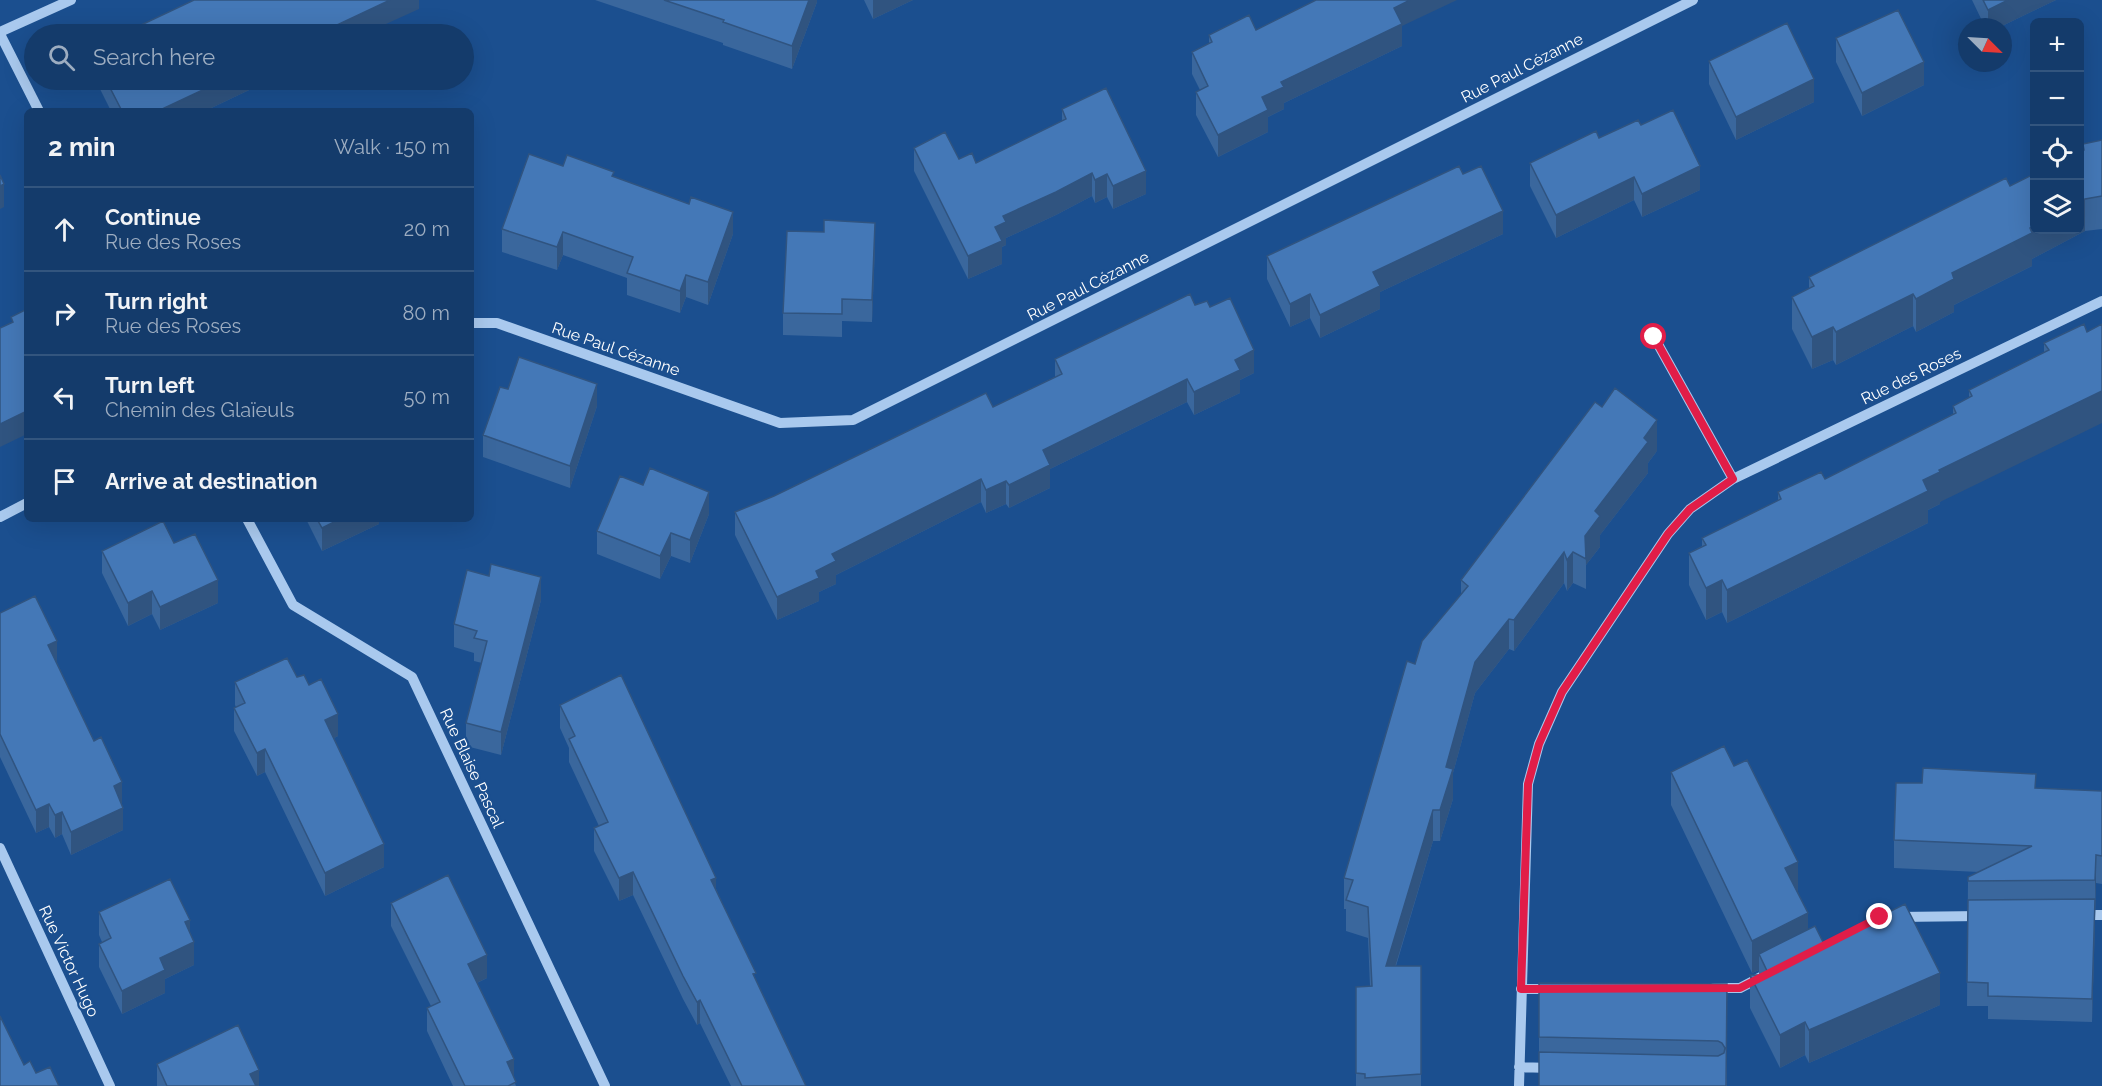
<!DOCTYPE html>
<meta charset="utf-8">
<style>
body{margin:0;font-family:Raleway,sans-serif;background:#214673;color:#f1f3f6}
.controls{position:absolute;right:18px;top:18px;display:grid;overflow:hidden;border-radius:9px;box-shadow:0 6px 24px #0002}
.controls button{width:54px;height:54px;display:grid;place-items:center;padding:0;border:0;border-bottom:2px solid #33557e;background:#143b6b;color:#f1f3f6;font:30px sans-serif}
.compass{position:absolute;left:1958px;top:18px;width:54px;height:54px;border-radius:50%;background:#143b6b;box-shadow:0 6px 24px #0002;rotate:114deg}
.stop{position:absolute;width:18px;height:18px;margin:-14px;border:4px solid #e11d48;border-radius:50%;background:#fff}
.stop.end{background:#e11d48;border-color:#fff;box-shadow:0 2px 6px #0008}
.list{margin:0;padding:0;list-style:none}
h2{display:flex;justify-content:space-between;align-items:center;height:78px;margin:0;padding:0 24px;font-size:26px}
h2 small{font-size:20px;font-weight:400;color:#9dadc1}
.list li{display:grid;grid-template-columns:39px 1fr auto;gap:18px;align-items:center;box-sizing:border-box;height:84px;padding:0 24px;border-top:2px solid #33557e}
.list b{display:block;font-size:22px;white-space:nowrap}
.list p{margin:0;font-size:20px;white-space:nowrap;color:#9dadc1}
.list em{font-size:20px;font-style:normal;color:#9dadc1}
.icon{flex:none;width:33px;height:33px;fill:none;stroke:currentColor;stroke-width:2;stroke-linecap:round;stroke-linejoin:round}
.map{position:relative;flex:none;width:2102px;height:1086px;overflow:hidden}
.search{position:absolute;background:#143b6b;box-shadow:0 6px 24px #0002;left:24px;top:24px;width:450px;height:66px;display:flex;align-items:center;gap:15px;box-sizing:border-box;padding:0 21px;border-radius:33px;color:#9dadc1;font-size:22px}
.panel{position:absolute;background:#143b6b;box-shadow:0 6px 24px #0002;left:24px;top:108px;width:450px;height:414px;border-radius:9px}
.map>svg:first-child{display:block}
</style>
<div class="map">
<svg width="2102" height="1086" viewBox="0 0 2102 1086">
<rect width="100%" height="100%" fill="#1b4f8f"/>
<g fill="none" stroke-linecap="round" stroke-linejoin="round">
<!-- minor -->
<path stroke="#a9c9ee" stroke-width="10" d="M0 32 71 0
M0 34 39 111
M471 323H497L780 423 853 420 1693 0
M1654 337 1733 479
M0 517 27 503
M247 519 293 605 412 677 605 1086
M0 848 110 1086
M2081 915H2102
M1898 917 1981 916
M1714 988H1740L1761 977
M1521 989H1551
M1519 1067 1551 1068
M1519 1086 1528 784 1539 744 1562 692 1668 534 1690 509 1733 479 2102 301"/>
</g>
<!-- wall -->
<path fill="#3a679d" d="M595 0H817V2L792 69 723 45V43Z
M864 0H913L873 19Z
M1972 0H2056L2000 27H1985Z
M1402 26V46L1284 103V109L1268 117V132L1218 157 1196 115V92L1200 90 1192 74V52L1209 44V35L1256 30Z
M1836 38 1924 85 1862 116 1836 62Z
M1709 61 1814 102 1736 140 1709 84Z
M99 80H270L205 111H111L99 87Z
M1062 109 1146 194 1113 209 1107 197 1095 203 1092 196 1056 215 1006 238V245L1002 247V264L968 279 914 171V148L976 163 1062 121Z
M1641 125 1700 190 1642 217 1634 200 1556 238 1530 186V163L1599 138Z
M2102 140V229L2085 231 2032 259V266L1954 305V312L1916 332 1913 326 1836 365 1833 360 1812 369 1792 329V297L1809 289V277L2010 186 2083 151V144Z
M563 166 614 177 733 234 708 305 686 297 680 313 627 295V278L563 255 557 270 502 252V229Z
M1463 174 1503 234 1380 292V309L1320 338 1310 318 1290 327 1267 279V256Z
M875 246 872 322 842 321V337L783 335V313Z
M1195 305 1210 307 1254 373 1240 380V393L1194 415 1187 402 1050 469V488L1009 508 1006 504 986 513 981 502 836 575V584L819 592V601L777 620 735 535V512L993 407 1055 377V359Z
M2084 324 1940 502V504L1928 510V523L1727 623 1722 612 1706 620 1689 585V553L1702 546V538L1778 501V492L1825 479 1953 414V406L1969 398V390L2044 353V343Z
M597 406 570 488 483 457V435Z
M1657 451 1648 463V473L1600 535V547L1586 565V589L1573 583 1567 591 1564 583 1514 651 1509 649 1475 693 1453 773V799L1440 841H1433L1396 966H1421V1086H1356V987L1370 986 1368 938 1346 931V909H1344V878L1415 664 1461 594V580Z
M709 514 690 563 671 556 660 579 597 554V531Z
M306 519H379V524L322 551Z
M174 543 218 603 160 630 152 614 128 626 102 573V551Z
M489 576 541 600 501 755 466 746V723L482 663 474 661V653L454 647V624Z
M0 613 57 663 122 804 123 830 71 855 62 834 55 838 49 827 36 833 0 757Z
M297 677 309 685 338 736 334 738 384 867 325 896 265 772 257 776 234 731V708L236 707 235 705V682Z
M560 705 716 889 756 980 806 1086H731L700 1023 697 1025 683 999 633 895 619 901 594 851V828L599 826 569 762V748L560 728Z
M1734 766 1798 892 1808 929 1824 944 1940 1005 1809 1063 1805 1055 1780 1068 1750 1008V975H1759V970L1752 973 1671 805V772Z
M2036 788 2102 791V884L2096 883 2092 1022 1988 1019V1006H1967L1968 877 1979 872 1894 868V840Z
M391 903 487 978 477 983 516 1086H453L427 1031V1008L431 1006 391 926Z
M99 912 190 933 194 965 165 979V993L122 1014 99 967V944L102 942 99 935Z
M1539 983 1727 984V1086H1539Z
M157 1064 259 1086H157Z"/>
<!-- shaded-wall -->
<path fill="#305480" d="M390 0H419V9L364 34H318Z
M809 0H817V2L792 69V46Z
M873 0H913L873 19Z
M1410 0H1457L1402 26V46L1284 103V109L1268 117V132L1218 157V135L1262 97 1281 82 1394 8Z
M2008 0H2056L2000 27H1988V10Z
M1924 62V85L1862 116V93Z
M1814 79V102L1736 140V117Z
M224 80H270L205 111H158Z
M1700 166V190L1642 217V194Z
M1146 171V194L1113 209V186Z
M1092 173V196L1056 215 1006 238V245L1002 247V264L968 279V256L995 227 1003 216Z
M1107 174V197L1095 203V180Z
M1634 177V200L1556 238V215Z
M4 184V207L0 209V186Z
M2085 199V231L2032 259V266L1954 305V312L1916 332V299L1952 273 2034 225V230H2079V201Z
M1503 211V234L1380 292V309L1320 338V315L1373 272Z
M733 212V234L708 305V282Z
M875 223V246L872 322V300Z
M563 232V255L557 270V247Z
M686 275V297L680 313V291Z
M1310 294V318L1290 327V304Z
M1913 294V326L1836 365V332Z
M1833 327V360L1812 369V337Z
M1254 350V373L1240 380V393L1194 415V392L1235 360Z
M1187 379V402L1050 469V488L1009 508V485L1043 450Z
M597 384V406L570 488V466Z
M2102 391V423L1940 502V504L1928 510V523L1727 623V590L1923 480 1939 470Z
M27 411V434L0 447V424Z
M1657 420V451L1648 463V473L1600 535V547L1586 565 1585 536 1595 511 1644 438Z
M981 479V502L836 575V584L819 592V601L777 620V597L832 554Z
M1006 481V504L986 513V490Z
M709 492V514L690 563V540Z
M340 519H379V524L322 551V528Z
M671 533V556L660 579V556Z
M1564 552V583L1514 651V620Z
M1573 552V583L1567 591V560Z
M541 577V600L501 755V732Z
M218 580V603L160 630V607Z
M1722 580V612L1706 620V588Z
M152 591V614L128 626V603Z
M1509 619V649L1475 693 1453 773V799L1440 841V810L1446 767 1475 662Z
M57 641V664L48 645Z
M338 714V736L325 743V720Z
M265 749V772L257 776V753Z
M122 782V804L114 809V786Z
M49 804V827L36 833V810Z
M123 808V830L71 855V832Z
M1433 810V841L1386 997V966Z
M62 812V834L55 838V815Z
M384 844V867L325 896V873Z
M2096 855V883L2095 908V880Z
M1798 862V894L1785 868Z
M633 872V895L619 901V878Z
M716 878V901L711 880Z
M2095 899V923L2092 1022V999Z
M1808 913V945L1759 954V970L1752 973V941Z
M190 920V943L185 922Z
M194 942V965L165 979V993L122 1014V991L160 958Z
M487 955V978L468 987V964Z
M1940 973V1005L1809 1063V1030Z
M700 1000V1023L697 1025V1002Z
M1805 1022V1055L1780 1068V1035Z
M514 1059V1082L507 1062Z
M259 1070V1086H250V1074Z"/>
<!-- building -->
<path fill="#4478b7" stroke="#305480" stroke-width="1.5" d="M194 0H390L318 34H122Z
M664 0H809L792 46 723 22 724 20Z
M1316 0H1410L1394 8 1402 24 1281 82 1284 87 1262 97 1268 110 1218 135 1196 92 1208 86 1192 52 1212 42 1209 35 1249 15 1256 30Z
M1983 0H2008L1988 10Z
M1898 10 1924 62 1862 93 1836 38Z
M1787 23 1814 79 1736 117 1709 61Z
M106 80H224L158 111H122Z
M1106 88 1146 171 1113 186 1107 174 1095 180 1092 173 1056 192 1003 216 1006 222 995 227 1002 241 968 256 914 148 945 132 959 159 972 153 976 163 1066 119 1062 109Z
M1673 110 1700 166 1642 194 1634 177 1556 215 1530 163 1596 131 1599 138 1638 120 1641 125Z
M2102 140V196L2085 199 2079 201V152L2084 150 2083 144Z
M529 154 563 166 567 155 614 172 612 176 689 204 691 197 733 212 708 282 686 275 680 291 627 273 633 257 563 232 557 247 502 229Z
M1459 166 1463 174 1481 166 1503 211 1373 272 1380 286 1320 315 1310 294 1290 304 1267 256Z
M2034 174V225L2030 228 2032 233 1952 273 1954 279 1916 299 1913 294 1836 332 1833 327 1812 337 1792 297 1814 286 1809 277 2006 178 2010 186Z
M0 175 4 184 0 186Z
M824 220 875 223 872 300 842 299V314L783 313 787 231 824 232Z
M1190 294 1195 305 1207 301 1210 307 1230 298 1254 350 1235 360 1240 370 1194 392 1187 379 1043 450 1050 465 1009 485 1006 481 986 490 981 479 832 554 836 561 816 571 819 578 777 597 735 512 774 496 986 393 993 407 1062 374 1055 359Z
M27 309V411L0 424V328L13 322 11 317Z
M2084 324 2087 332 2102 324V391L1939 470 1940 472 1923 480 1928 491 1727 590 1722 580 1706 588 1689 553 1706 545 1702 538 1781 499 1778 492 1821 472 1825 479 1956 413 1953 406 1972 396 1969 390 2049 350 2044 343Z
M519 357 597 384 570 466 483 435 500 387 508 389Z
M1615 388 1657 420 1644 438 1648 442 1595 511 1600 516 1585 536 1586 559 1573 552 1567 560 1564 552 1514 620 1509 619 1475 662 1446 767 1453 769 1440 810H1433L1386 966H1421V1074L1365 1078V1074L1356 1073V987L1372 986 1368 907 1346 900 1353 880 1344 878 1407 661 1415 664 1422 641 1468 586 1461 580 1595 402 1602 407Z
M650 468 709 492 690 540 671 533 660 556 597 531 620 476 643 485Z
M317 519H340L322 528Z
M163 521 174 543 195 534 218 580 160 607 152 591 128 603 102 551Z
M491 564 541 577 501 732 466 723 487 641 474 638 477 631 454 624 467 570 489 576Z
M35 596 57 641 48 645 94 741 101 737 122 782 114 786 123 808 71 832 62 812 55 815 49 804 36 810 0 734V613Z
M287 658 297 677 304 675 309 685 321 679 338 714 325 720 384 844 325 873 265 749 257 753 234 708 245 703 235 682Z
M621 675 716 878 711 880 756 973 753 974 806 1086H742L700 1000 697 1002 683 976 633 872 619 878 594 828 608 822 569 739 575 736 560 705Z
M1724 746 1734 766 1747 760 1798 862 1785 868 1808 913 1752 941 1671 772Z
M1923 768 2036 774 2035 788 2102 791V856L2096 855 2095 880 1968 881V877L2032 846 1894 840 1896 783H1922Z
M448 875 487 955 468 964 514 1059 507 1062 516 1082 508 1086H465L427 1008 440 1002 391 903Z
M170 879 190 920 185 922 194 942 160 958 165 970 122 991 99 944 111 938 99 912Z
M2095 899 2092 999 1988 996V983L1967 982 1968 900Z
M1905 904 1940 973 1809 1030 1805 1022 1780 1035 1750 975H1769L1759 954 1815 926 1824 944Z
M1539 983 1727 984 1726 1086H1539V1052L1718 1056 1724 1053 1725 1048 1722 1043 1718 1041 1539 1037Z
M0 1016 24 1065 30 1061 36 1073 50 1067 59 1086H0Z
M238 1025 259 1070 250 1074 256 1086H167L157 1064Z"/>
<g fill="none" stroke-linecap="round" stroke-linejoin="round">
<!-- route -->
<path stroke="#e11d48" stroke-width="8" d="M1654 337 1733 479 1690 509 1668 534 1562 692 1539 744 1528 784 1521 989 1740 988 1880 917"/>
</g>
<g text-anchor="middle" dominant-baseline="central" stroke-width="4.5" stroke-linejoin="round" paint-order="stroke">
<!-- street labels -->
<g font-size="16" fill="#fff" stroke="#1b4f8f">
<text transform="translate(1522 68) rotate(-27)">Rue Paul Cézanne</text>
<text transform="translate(1088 286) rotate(-27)">Rue Paul Cézanne</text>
<text transform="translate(616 349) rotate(19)">Rue Paul Cézanne</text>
<text transform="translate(1911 376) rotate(-26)">Rue des Roses</text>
<text transform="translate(472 768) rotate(65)">Rue Blaise Pascal</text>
<text transform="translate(69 961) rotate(65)">Rue Victor Hugo</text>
</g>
</g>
</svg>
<div class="controls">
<button>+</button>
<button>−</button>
<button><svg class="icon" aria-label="locate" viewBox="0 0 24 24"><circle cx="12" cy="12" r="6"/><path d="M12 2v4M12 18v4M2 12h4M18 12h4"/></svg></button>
<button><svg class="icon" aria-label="layers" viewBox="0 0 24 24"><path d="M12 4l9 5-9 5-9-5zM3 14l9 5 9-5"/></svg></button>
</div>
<svg class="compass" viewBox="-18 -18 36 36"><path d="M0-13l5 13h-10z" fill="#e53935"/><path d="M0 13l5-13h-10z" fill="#9dadc1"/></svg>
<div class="stop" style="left:1654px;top:337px"></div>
<div class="stop end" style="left:1880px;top:917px"></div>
<div class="search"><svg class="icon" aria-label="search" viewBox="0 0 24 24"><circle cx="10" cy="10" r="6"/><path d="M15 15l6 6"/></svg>Search here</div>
<section class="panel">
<h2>2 min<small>Walk · 150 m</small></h2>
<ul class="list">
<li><svg class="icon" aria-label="ahead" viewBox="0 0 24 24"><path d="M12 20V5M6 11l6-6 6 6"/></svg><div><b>Continue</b><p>Rue des Roses</p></div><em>20 m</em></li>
<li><svg class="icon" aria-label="right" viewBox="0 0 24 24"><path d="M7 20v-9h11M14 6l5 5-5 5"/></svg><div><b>Turn right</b><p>Rue des Roses</p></div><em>80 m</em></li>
<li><svg class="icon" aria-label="left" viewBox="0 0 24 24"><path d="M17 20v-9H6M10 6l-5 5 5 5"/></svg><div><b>Turn left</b><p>Chemin des Glaïeuls</p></div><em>50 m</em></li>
<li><svg class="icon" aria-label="arrive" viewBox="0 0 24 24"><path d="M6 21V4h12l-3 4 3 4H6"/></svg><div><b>Arrive at destination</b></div></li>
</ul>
</section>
</div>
